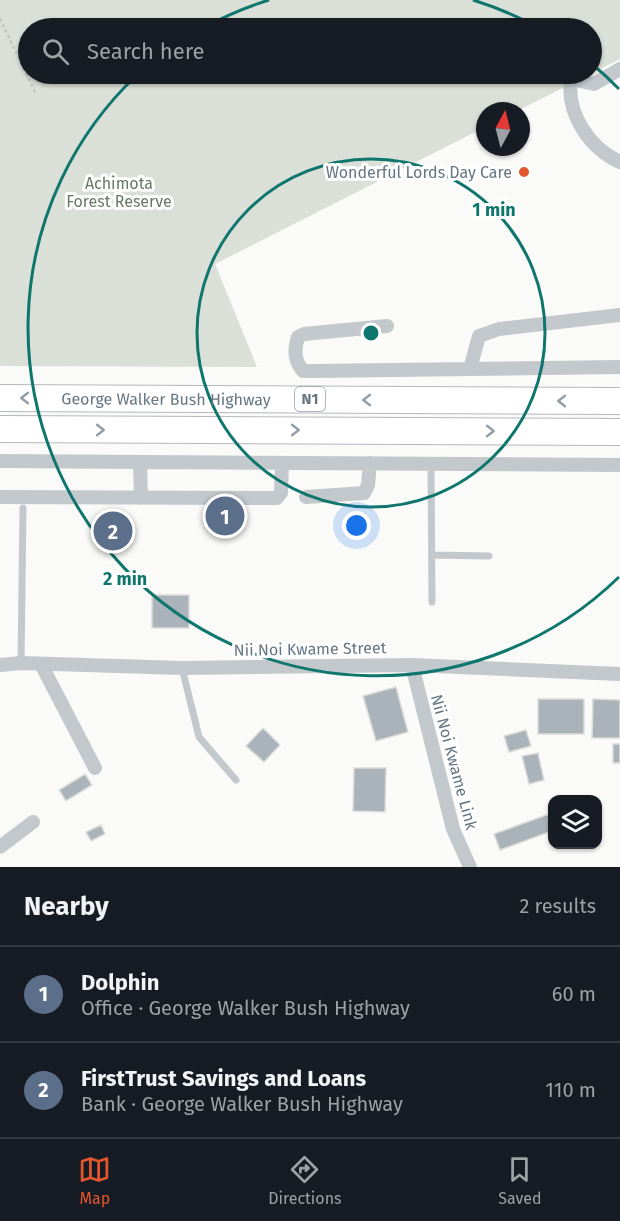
<!DOCTYPE html>
<meta charset="utf-8">
<style>
body{margin:0;font-family:"Fira Sans",sans-serif;background:#20242c;color:#f1f3f6}
.controls{position:absolute;right:18px;bottom:18px;display:grid;overflow:hidden;border-radius:12px;box-shadow:0 2px 4px #0004}
.controls button{width:54px;height:54px;display:grid;place-items:center;padding:0;border:0;border-bottom:2px solid #363941;background:#171b24;color:#f1f3f6;font:30px sans-serif}
.compass{position:absolute;left:476px;top:102px;width:54px;height:54px;border-radius:50%;background:#171b24;box-shadow:0 2px 4px #0004;rotate:7deg}
.you{position:absolute;left:357px;top:526px;width:21px;height:21px;margin:-15px;border:4px solid #fff;border-radius:50%;background:#1a73e8;box-shadow:0 0 0 9px #1a73e833}
.badge{display:grid;place-items:center;width:39px;height:39px;border-radius:50%;background:#e4572e;color:#fff;font-size:20px;font-weight:700}
.pin{position:absolute;translate:-50% -50%;border:3px solid #fff;box-shadow:0 2px 6px #0006}
.list{margin:0;padding:0;list-style:none}
h2{display:flex;justify-content:space-between;align-items:center;height:78px;margin:0;padding:0 24px;font-size:26px}
h2 small{font-size:20px;font-weight:400;color:#9ea1a6}
.list li{display:grid;grid-template-columns:39px 1fr auto;gap:18px;align-items:center;box-sizing:border-box;height:96px;padding:0 24px;border-top:2px solid #363941}
.list b{display:block;font-size:22px;white-space:nowrap}
.list p{margin:0;font-size:20px;white-space:nowrap;color:#9ea1a6}
.list em{font-size:20px;font-style:normal;color:#9ea1a6}
.icon{flex:none;width:33px;height:33px;fill:none;stroke:currentColor;stroke-width:2;stroke-linecap:round;stroke-linejoin:round}
.map{position:relative;flex:none;width:620px;height:867px;overflow:hidden}
.search{position:absolute;background:#171b24;box-shadow:0 2px 4px #0004;left:18px;right:18px;top:18px;height:66px;display:flex;align-items:center;gap:15px;box-sizing:border-box;padding:0 21px;border-radius:33px;color:#9ea1a6;font-size:22px}
.sheet{height:270px;background:#171b24}
nav{display:flex;justify-content:space-around;align-items:center;box-sizing:border-box;height:84px;border-top:2px solid #363941;background:#171b24;font-size:16px;color:#9ea1a6}
nav a{display:grid;justify-items:center;gap:3px}
nav .on{color:#e4572e}
.map>svg:first-child{display:block}
</style>
<div class="map">
<svg width="620" height="867" viewBox="0 0 620 867">
<rect width="100%" height="100%" fill="#fafaf8"/>
<!-- green -->
<path fill="#dadfd7" d="M0 0H620V59L592 73V28H28V74H591L517 111H485V127L215 264 257 367 0 366Z"/>
<!-- building -->
<path fill="#aab3b9" stroke="#dcdcda" stroke-width="1.5" d="M152 595H189V628H152Z
M396 687 408 732 376 741 363 696Z
M538 699H584V734H538Z
M593 699 620 700V738H592Z
M263 728 280 745 264 762 246 746Z
M526 730 531 746 509 752 504 736Z
M613 744H620V763H613Z
M538 753 544 780 529 784 522 756Z
M354 768H386L385 812 353 811Z
M85 774 92 785 66 801 59 790Z
M549 814 552 824V831L500 850 494 834Z
M101 825 105 834 91 841 86 832Z"/>
<g fill="none" stroke-linecap="round" stroke-linejoin="round">
<defs>
<g id="highway">
<path id="s1" d="M0 398 620 401"/>
<path d="M0 429 620 432"/>
</g>
</defs>
<!-- highway casing -->
<use href="#highway" stroke="#b4b9bd" stroke-width="28"/>
<!-- path -->
<path stroke="#bbbfc2" stroke-width="2" stroke-dasharray="3 3" stroke-linecap="butt" d="M0 19 35 92"/>
<!-- lane -->
<path stroke="#c3c8cc" stroke-width="7" d="M431 463 432 602
M432 555 489 556
M21 663 23 508
M182 668 199 737 236 780"/>
<!-- street -->
<path stroke="#c3c8cc" stroke-width="14" d="M620 69 594 84 571 79C566 113 589 148 620 162
M387 326 304 334 298 337C294 350 294 360 303 371H314L620 367
M470 369 479 336 499 329 620 315
M0 461 620 465
M140 463 141 498
M0 497 277 498 281 493 282 463
M306 497 364 493 368 485 370 463
M41 664 95 768
M0 665 21 663 182 668 412 665 620 674
M412 665 453 829 470 867
M0 847 33 822"/>
<!-- highway -->
<use href="#highway" stroke="#fff" stroke-width="26"/>
</g>
<!-- one-way arrows -->
<defs><path id="oneway-chevron" d="M-2-3.5L2.5 0L-2 3.5" fill="none" stroke-width="1.6" stroke-linecap="round" stroke-linejoin="round" transform="scale(1.5)"/></defs>
<g stroke="#939fa8">
<use href="#oneway-chevron" transform="translate(25 398) rotate(-180)"/>
<use href="#oneway-chevron" transform="translate(367 400) rotate(-180)"/>
<use href="#oneway-chevron" transform="translate(562 401) rotate(-180)"/>
<use href="#oneway-chevron" transform="translate(100 430)"/>
<use href="#oneway-chevron" transform="translate(295 430)"/>
<use href="#oneway-chevron" transform="translate(490 431)"/>
</g>
<!-- distance rings -->
<g fill="none" stroke="#0f766e" stroke-width="3">
<circle cx="371" cy="333" r="174"/>
<path d="M619 577A348 348 0 1 1 138 74M205 27A348 348 0 0 1 269 0M473 0A348 348 0 0 1 537 27M592 64A348 348 0 0 1 619 89"/>
</g>
<!-- markers -->
<circle fill="#e4572e" stroke="#fff" stroke-width="2" cx="524" cy="172" r="6"/>
<g text-anchor="middle" dominant-baseline="central" stroke-width="6" stroke-linejoin="round" paint-order="stroke">
<!-- shield labels -->
<rect fill="#fff" stroke="#939fa8" stroke-width="1.5" x="295" y="387" width="30" height="24" rx="4.5"/>
<g font-size="15" font-weight="bold" fill="#657683">
<text x="310" y="399">N1</text>
</g>
<!-- poi labels -->
<g font-size="16" fill="#657683" stroke="#fff" text-anchor="end">
<text x="512" y="172">Wonderful Lords Day Care</text>
</g>
<!-- park labels -->
<g font-size="16" fill="#687a64" stroke="#fff">
<text x="119" y="183">Achimota<tspan x="119" dy="18">Forest Reserve</tspan></text>
</g>
<!-- street labels -->
<g font-size="16" fill="#657683" stroke="#fff">
<text stroke="none"><textPath href="#s1" startOffset="166">George Walker Bush Highway</textPath></text>
<text transform="translate(310 649) rotate(-1)">Nii Noi Kwame Street</text>
<text transform="translate(454 762) rotate(75)">Nii Noi Kwame Link</text>
</g>
</g>
<circle cx="371" cy="333" r="9" fill="#0f766e" stroke="#fff" stroke-width="3"/>
<g font-size="18" text-anchor="middle" font-weight="bold" fill="#0f766e" stroke="#fff" stroke-width="6" stroke-linejoin="round" paint-order="stroke">
<text x="494" y="216">1 min</text>
<text x="125" y="585">2 min</text>
</g>
</svg>
<div class="controls">
<button><svg class="icon" aria-label="layers" viewBox="0 0 24 24"><path d="M12 4l9 5-9 5-9-5zM3 14l9 5 9-5"/></svg></button>
</div>
<svg class="compass" viewBox="-18 -18 36 36"><path d="M0-13l5 13h-10z" fill="#e53935"/><path d="M0 13l5-13h-10z" fill="#9ea1a6"/></svg>
<div class="you"></div>
<div class="pin badge" style="left:225px;top:516px;background:#5c6f8a">1</div>
<div class="pin badge" style="left:113px;top:531px;background:#5c6f8a">2</div>
<div class="search"><svg class="icon" aria-label="search" viewBox="0 0 24 24"><circle cx="10" cy="10" r="6"/><path d="M15 15l6 6"/></svg>Search here</div>
</div>
<section class="sheet">
<h2>Nearby<small>2 results</small></h2>
<ul class="list">
<li><span class="badge" style="background:#5c6f8a">1</span><div><b>Dolphin</b><p>Office · George Walker Bush Highway</p></div><em>60 m</em></li>
<li><span class="badge" style="background:#5c6f8a">2</span><div><b>FirstTrust Savings and Loans</b><p>Bank · George Walker Bush Highway</p></div><em>110 m</em></li>
</ul>
</section>
<nav>
<a class="on"><svg class="icon" aria-label="map" viewBox="0 0 24 24"><path d="M3 6l6-2 6 2 6-2v14l-6 2-6-2-6 2zM9 4v14M15 6v14"/></svg>Map</a>
<a><svg class="icon" aria-label="directions" viewBox="0 0 24 24"><path d="M12 3l9 9-9 9-9-9zM9 14v-3h6M13 9l2 2-2 2"/></svg>Directions</a>
<a><svg class="icon" aria-label="saved" viewBox="0 0 24 24"><path d="M7 4h10v16l-5-4-5 4z"/></svg>Saved</a>
</nav>
